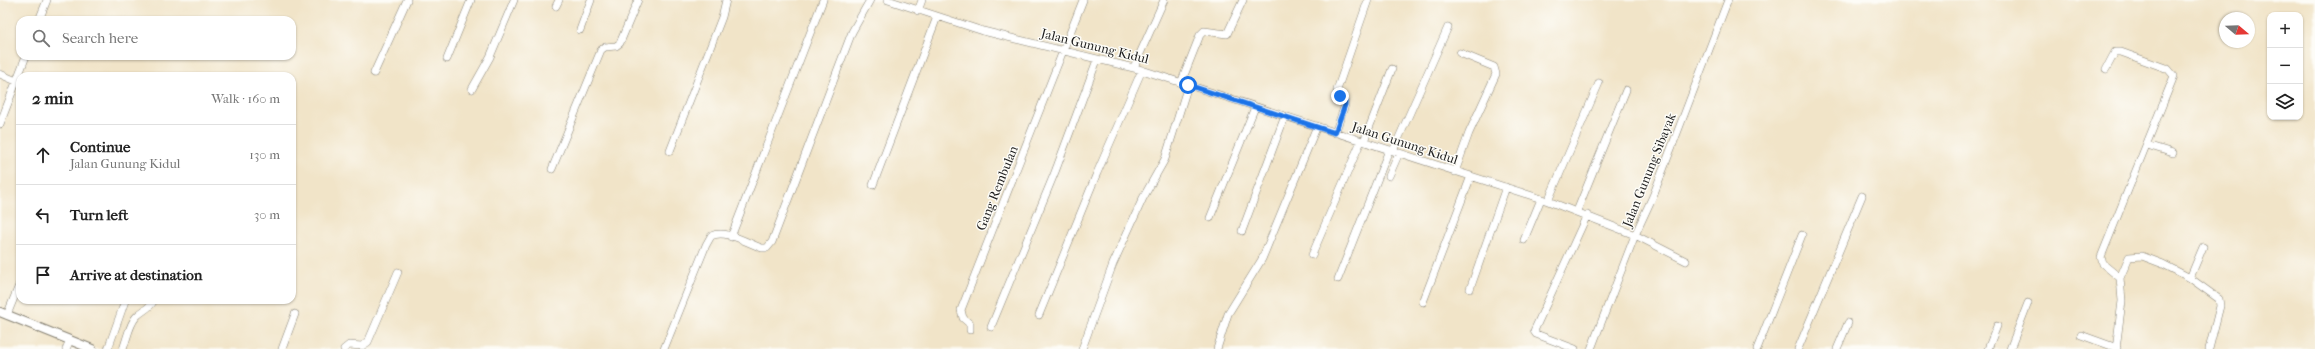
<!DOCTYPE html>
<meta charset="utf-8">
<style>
body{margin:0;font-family:"IM FELL French Canon",serif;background:#f2f2f2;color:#222}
.controls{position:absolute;right:12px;top:12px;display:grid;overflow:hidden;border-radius:8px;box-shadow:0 1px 3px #0004}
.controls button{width:36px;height:36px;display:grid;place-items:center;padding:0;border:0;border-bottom:1px solid #e0e0e0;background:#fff;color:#222;font:20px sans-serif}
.compass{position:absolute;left:2219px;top:12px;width:36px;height:36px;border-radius:50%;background:#fff;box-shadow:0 1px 3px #0004;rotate:109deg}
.stop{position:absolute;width:12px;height:12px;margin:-9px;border:3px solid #1a73e8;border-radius:50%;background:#fff}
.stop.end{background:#1a73e8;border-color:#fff;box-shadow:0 1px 4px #0008}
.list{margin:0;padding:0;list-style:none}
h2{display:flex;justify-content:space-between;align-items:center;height:52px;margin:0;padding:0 16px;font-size:17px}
h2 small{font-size:13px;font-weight:400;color:#767676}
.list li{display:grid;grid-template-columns:26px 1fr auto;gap:12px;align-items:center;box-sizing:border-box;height:60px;padding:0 16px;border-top:1px solid #e0e0e0}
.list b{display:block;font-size:15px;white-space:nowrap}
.list p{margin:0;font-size:13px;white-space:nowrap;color:#767676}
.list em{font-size:13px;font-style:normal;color:#767676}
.icon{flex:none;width:22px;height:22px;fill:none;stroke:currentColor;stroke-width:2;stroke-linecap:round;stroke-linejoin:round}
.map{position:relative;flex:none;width:2315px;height:349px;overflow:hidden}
.search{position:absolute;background:#fff;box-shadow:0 1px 3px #0004;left:16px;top:16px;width:280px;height:44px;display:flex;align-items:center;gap:10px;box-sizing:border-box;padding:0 14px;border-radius:12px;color:#767676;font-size:15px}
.panel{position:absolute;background:#fff;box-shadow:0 1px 3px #0004;left:16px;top:72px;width:280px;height:232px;border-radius:12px}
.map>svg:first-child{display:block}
</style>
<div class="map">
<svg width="2315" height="349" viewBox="0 0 2315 349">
<rect width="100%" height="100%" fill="#fdfcf7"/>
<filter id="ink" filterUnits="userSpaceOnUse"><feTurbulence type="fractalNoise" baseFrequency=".025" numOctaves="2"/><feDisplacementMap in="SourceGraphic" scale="8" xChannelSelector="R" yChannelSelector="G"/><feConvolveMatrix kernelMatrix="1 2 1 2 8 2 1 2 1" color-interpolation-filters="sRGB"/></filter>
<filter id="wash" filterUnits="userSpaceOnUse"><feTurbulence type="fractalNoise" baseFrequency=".012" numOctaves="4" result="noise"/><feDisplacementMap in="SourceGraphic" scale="16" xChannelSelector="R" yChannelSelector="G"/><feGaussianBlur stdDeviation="0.9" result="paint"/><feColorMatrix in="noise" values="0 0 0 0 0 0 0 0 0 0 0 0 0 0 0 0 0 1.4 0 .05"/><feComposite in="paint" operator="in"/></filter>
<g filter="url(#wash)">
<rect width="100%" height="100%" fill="#f1e4c8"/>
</g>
<g filter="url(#ink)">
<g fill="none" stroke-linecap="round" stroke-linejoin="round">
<defs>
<path id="minor" d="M888 0 983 31 1142 70 1548 201 1635 235 1686 261
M556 6 559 0
M918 11 922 0
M39 20 47 0
M580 30 591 0
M447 59 471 0
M1134 67 1164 0
M2106 69 2115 52H2121L2168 69 2174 76 2101 257 2103 264 2120 278
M374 73 407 0
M0 74 16 81
M1181 83 1200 35 1204 31 1227 34 1243 0
M472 89 490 57 514 0
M0 124 26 56
M1335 133 1345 105V101L1337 90 1368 0
M1364 141 1392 69
M2147 145 2173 153
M670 151 722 17 726 0
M1393 151 1448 27
M552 169 601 50 605 47 616 46 620 43 638 0
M1455 172 1469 133 1496 74 1494 67 1460 53
M1389 176 1399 153
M873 185 937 17
M1548 201 1599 83
M1577 211 1626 90
M1210 218 1255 107
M1242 231 1285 116
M731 237 823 0
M1524 240 1541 199
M1312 255 1361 141
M2190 278 2203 247
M1338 279 1389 150
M1470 289 1506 187
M1423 302 1471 176
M7 315 20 283
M1039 315 1097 173 1142 70
M991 327 1055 172 1097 60
M970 330V324L963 318 961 310 1083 0
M2081 335 2117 348
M66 349 70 340
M108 349 125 301
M123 349C127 339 129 325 136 317 142 310 150 309 154 300
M282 349 295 314
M344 349 349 345 362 346 368 342 398 272
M664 349 706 245 711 236C726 229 747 243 762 248H767L772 242 852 32 870 0
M1082 349 1113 264 1143 198 1165 159 1188 85
M1217 349 1228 314 1262 259 1317 126
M1575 349 1536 334 1534 331 1587 215
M1591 349 1635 235 1653 196 1728 0
M1757 349 1802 235
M1798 349 1862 196
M1837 349 1848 323
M1988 349 1997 326
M2010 349 2028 303
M2116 349 2122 301 2120 278 2129 257 2142 256 2163 264 2190 278 2219 299 2220 306 2209 349"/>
<path id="tertiary" d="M0 312 92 349"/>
</defs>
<!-- minor casing -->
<use href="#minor" stroke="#868072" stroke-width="8"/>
<!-- tertiary casing -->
<use href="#tertiary" stroke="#868072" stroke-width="10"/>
<!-- minor -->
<use href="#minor" stroke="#fff" stroke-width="7"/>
<!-- tertiary -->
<use href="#tertiary" stroke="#fff" stroke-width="8"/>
</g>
</g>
<g fill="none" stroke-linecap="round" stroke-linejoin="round" filter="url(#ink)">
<!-- route -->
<path stroke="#1a73e8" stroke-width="5" d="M1188 85 1335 133 1345 105V102L1340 96"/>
</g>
<g text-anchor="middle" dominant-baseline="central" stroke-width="3" stroke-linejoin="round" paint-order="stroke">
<!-- street labels -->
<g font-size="13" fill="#1c1c1c" stroke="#fdfcf7">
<text transform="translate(1095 46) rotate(14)">Jalan Gunung Kidul</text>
<text transform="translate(1405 143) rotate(18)">Jalan Gunung Kidul</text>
<text transform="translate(1649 170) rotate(-68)">Jalan Gunung Sibayak</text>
<text transform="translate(997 188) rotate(-68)">Gang Rembulan</text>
</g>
</g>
</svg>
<div class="controls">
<button>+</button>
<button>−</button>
<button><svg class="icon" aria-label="layers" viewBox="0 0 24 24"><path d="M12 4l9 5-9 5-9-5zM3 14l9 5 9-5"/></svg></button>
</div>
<svg class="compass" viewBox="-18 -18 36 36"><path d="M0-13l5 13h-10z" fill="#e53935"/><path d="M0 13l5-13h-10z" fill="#767676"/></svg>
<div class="stop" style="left:1188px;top:85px"></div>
<div class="stop end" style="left:1340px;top:96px"></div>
<div class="search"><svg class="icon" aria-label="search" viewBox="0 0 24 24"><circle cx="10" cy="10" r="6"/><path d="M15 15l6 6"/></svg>Search here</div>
<section class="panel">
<h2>2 min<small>Walk · 160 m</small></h2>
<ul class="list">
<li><svg class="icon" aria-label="ahead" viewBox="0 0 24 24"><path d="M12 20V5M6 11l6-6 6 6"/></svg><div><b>Continue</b><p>Jalan Gunung Kidul</p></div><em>130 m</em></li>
<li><svg class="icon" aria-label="left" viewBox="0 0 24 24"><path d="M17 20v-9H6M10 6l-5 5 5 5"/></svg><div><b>Turn left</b></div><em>30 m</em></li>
<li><svg class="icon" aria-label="arrive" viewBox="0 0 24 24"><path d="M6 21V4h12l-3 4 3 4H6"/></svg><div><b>Arrive at destination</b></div></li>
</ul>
</section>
</div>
